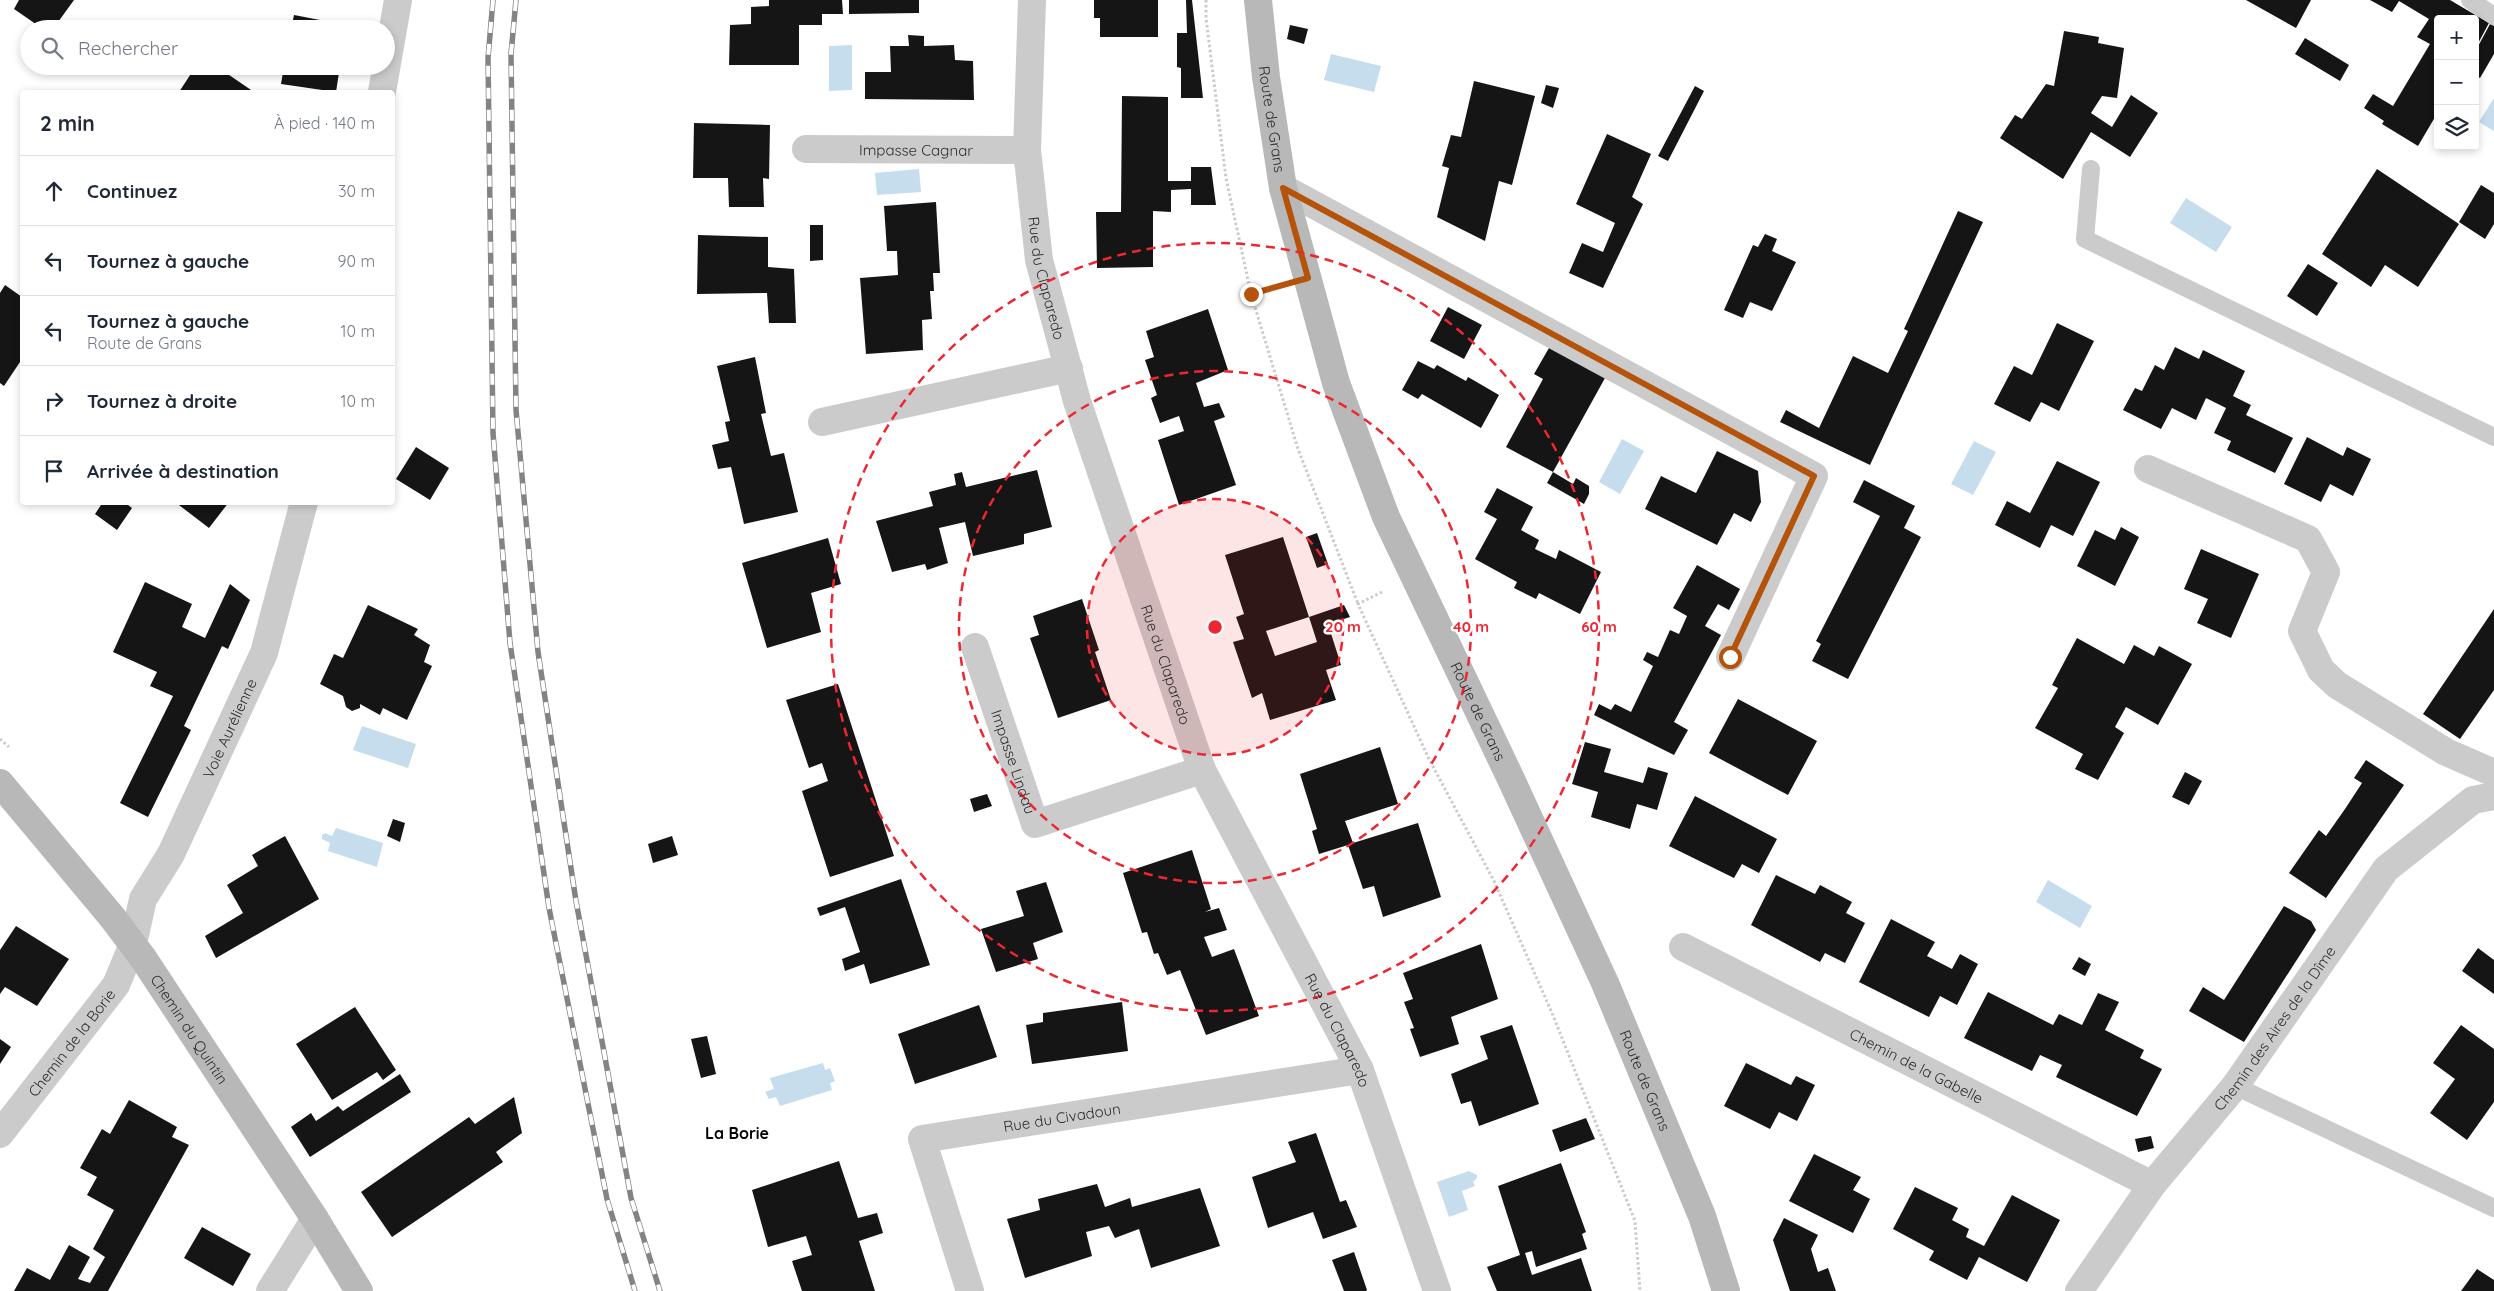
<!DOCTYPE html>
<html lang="fr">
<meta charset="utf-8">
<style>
body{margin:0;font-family:Quicksand,sans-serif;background:#f6f6f7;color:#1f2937}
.controls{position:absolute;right:15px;top:15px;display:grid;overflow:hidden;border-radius:5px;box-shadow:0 2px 8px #0003}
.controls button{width:45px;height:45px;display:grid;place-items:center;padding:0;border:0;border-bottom:1px solid #e0e1e3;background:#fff;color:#1f2937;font:25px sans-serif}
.stop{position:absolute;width:15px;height:15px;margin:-11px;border:4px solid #b45309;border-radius:50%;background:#fff}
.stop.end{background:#b45309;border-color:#fff;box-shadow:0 1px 5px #0008}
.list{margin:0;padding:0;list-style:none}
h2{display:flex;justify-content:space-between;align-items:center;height:65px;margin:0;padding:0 20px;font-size:21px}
h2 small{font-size:16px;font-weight:400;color:#747a83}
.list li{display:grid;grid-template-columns:32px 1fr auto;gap:15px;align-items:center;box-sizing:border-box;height:70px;padding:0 20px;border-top:1px solid #e0e1e3}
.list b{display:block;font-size:19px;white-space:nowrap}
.list p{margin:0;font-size:16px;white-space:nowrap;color:#747a83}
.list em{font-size:16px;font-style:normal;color:#747a83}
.icon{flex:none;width:28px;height:28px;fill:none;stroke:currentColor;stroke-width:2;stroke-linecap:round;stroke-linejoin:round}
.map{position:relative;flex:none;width:2494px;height:1291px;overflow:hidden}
.search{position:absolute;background:#fff;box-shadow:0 2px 8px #0003;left:20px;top:20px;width:375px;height:55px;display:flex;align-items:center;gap:12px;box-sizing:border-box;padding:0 18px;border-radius:28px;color:#747a83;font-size:19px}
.panel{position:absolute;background:#fff;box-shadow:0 2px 8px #0003;left:20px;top:90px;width:375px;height:415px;border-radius:5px}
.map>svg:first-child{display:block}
</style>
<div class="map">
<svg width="2494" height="1291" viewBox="0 0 2494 1291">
<rect width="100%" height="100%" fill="#fff"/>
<!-- water -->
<path fill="#c5dded" d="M852 45V90L829 91V46Z
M1331 54 1381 66 1374 92 1324 80Z
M2494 98V131L2479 122Z
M919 169 921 192 877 195 875 173Z
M2186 198 2232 227 2216 252 2170 223Z
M1622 439 1644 451 1620 494 1599 482Z
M1974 441 1996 452 1973 495 1951 484Z
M362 726 416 744 408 768 353 750Z
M336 828 383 843 377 867 328 851 330 843 322 839V835L325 833 332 836Z
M2048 880 2092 906 2080 928 2036 902Z
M823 1063 825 1070 830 1068 835 1081 830 1083 832 1090 780 1106 776 1097 769 1099 765 1092 774 1089 770 1078Z
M1469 1171 1477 1175V1178L1473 1182 1475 1186 1462 1191 1468 1210 1449 1217 1437 1182Z"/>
<!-- building -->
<path fill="#151515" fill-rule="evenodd" d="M19 0H74L53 29H43L14 9Z
M769 0H842L843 14H822V25H799V65H729L730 25 751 24V7L769 6Z
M849 0H919V13L849 14Z
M1094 0H1158V37H1100V18H1094Z
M1186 0H1192L1203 98H1181V68L1177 67V33H1187Z
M2246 0H2311L2296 28Z
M2370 0H2450L2489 23 2475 49V19H2438V112L2418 146 2382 124 2384 121 2364 108 2373 94 2393 106 2430 44 2417 37 2429 19 2399 1 2392 12Z
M294 15 346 25 345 29H291Z
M2490 24 2494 26V54L2480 78 2475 75V52Z
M1290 25 1308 29 1304 44 1287 39Z
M2064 31 2099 37 2098 43 2124 48 2117 98 2102 96 2091 113 2112 127 2131 95 2158 113 2130 157 2091 132 2063 179 2000 138 2015 115 2022 119 2046 84 2054 86Z
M908 35 924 36V46L954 45 955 60 973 61 974 100 865 99V72H891L890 46H909Z
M2305 38 2349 65 2340 81 2295 54Z
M196 66H216L254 92H179Z
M284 66H340L336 92 281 84Z
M1474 81 1535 96 1512 185 1499 181 1485 241 1437 217 1449 168 1442 166 1451 135 1461 137Z
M1546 85 1559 88 1553 108 1541 103Z
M1695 86 1704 91 1668 161 1658 156Z
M1122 96 1168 97V181H1191V167H1211L1216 205H1191V189L1171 190V212L1153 211V267L1097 268 1096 212H1121Z
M694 123 770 125 769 179 763 178 764 207H729L728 178H693Z
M1607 134 1651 154 1632 197 1643 204 1603 288 1569 273 1582 243 1603 252 1615 223 1576 204Z
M2377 169 2459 224 2418 287 2385 265 2371 287 2322 254Z
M2481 185 2494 193V224L2485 239 2459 222Z
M936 202 940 273H933L934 291H930L932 319 922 320 923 350 866 354 860 278 898 275 897 251H887L884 206Z
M1958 211 1983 222 1870 465 1780 422 1786 410 1819 428 1853 356 1888 373 1908 331 1904 329Z
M810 225H823V260L810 261Z
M1765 234 1777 239 1772 251 1796 262 1772 311 1750 302 1743 318 1724 310 1753 245 1758 247Z
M698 235 768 237V267L794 269 796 323H769L767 293 697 294Z
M2308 264 2338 283 2317 316 2287 296Z
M5 285 22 297V359L4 386 0 383V293Z
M1448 307 1482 325 1464 359 1430 341Z
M1208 309 1228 370 1196 383 1204 407 1219 403 1225 417 1214 421 1236 485 1179 505 1158 440 1184 431 1179 416 1160 423 1151 398 1157 395 1145 360 1154 357 1146 331Z
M2057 323 2094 341 2059 411 2041 402 2030 422 1994 404 2014 366 2032 375Z
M1553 341 1610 369 1553 472 1506 447 1543 379 1534 374Z
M2175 347 2199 359 2203 350 2245 371 2233 396 2251 405 2246 415 2293 438 2275 473 2227 450 2231 441 2214 433 2226 408 2206 398 2196 420 2172 408 2161 429 2123 410 2135 388 2142 391 2155 365 2164 370Z
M755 357 766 413 761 414 771 456 784 453 798 512 744 524 731 467 718 469 712 445 729 441 725 422 730 421 717 366Z
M1418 361 1434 369 1437 365 1466 381 1468 377 1499 395 1481 428 1422 394 1418 399 1402 390Z
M2307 437 2343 456 2347 447 2371 459 2353 496 2330 484 2321 502 2284 484Z
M416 447 449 468 430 500 396 479Z
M1717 451 1758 471 1761 502 1751 522 1734 513 1717 545 1645 509 1661 476 1696 493Z
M2057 461 2100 482 2073 536 2051 525 2040 548 1995 525 2007 501 2030 513Z
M1037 470 1052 527 1024 534V544L973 556 965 522 939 528 948 563 927 570 925 564 892 572 876 521 933 506 929 492 956 485 954 474 962 472 966 487Z
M1553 472 1573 484 1576 478 1589 486V494L1584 504 1547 483Z
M1864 480 1915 506 1904 528 1921 537 1848 679 1812 661 1821 644 1816 641 1880 516 1853 502Z
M1497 488 1533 507 1521 530 1539 540 1535 549 1556 559 1559 550 1601 572 1580 614 1539 593 1536 599 1514 588 1517 582 1475 559 1497 519 1484 512Z
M103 502H124L132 508 117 530 95 514Z
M175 502H229L209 528Z
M2121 527 2139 537 2115 586 2077 566 2095 530 2115 540Z
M1317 533 1328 564 1317 568 1306 537Z
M1283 537 1309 617 1344 605 1350 617 1328 624 1341 665 1326 670 1336 700 1270 720 1262 693 1252 698 1233 642 1244 639 1236 617 1244 614 1225 555ZM1309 617 1317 642 1275 656 1266 631Z
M828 538 841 584 811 593 821 632 767 648 742 563Z
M2201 549 2259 574 2231 638 2197 623 2208 599 2184 589Z
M1697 565 1740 589 1729 610 1718 604 1705 626 1721 635 1674 722 1688 730 1674 755 1594 715 1599 704 1611 710 1615 704 1631 712 1653 666 1643 660 1647 652 1658 657 1670 630 1679 634 1687 616 1673 608Z
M145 582 192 604 182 627 205 638 230 584 250 600 228 649 222 646 184 726 191 730 148 817 120 803 173 696 150 686 157 672 113 652Z
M1082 599 1099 650 1095 652 1111 700 1058 718 1030 638 1039 635 1033 616Z
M368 605 418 629 414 635 430 645 424 662 432 666 407 720 383 708 380 715 360 704V708L352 711 346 707 343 696 320 684 334 654 343 658Z
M2494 609V690L2460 739 2423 714Z
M2077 638 2124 664 2134 645 2154 656 2159 646 2192 664 2158 725 2126 707 2115 727 2124 733 2098 780 2075 769 2083 754 2035 728 2058 688 2052 685Z
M838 684 894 856 830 877 802 791 828 781 822 763 809 768 786 700Z
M1738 699 1817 741 1788 795 1709 753Z
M1585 742 1611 749 1604 772 1643 783 1648 767 1668 773 1657 810 1637 804 1630 829 1591 817 1598 792 1572 784Z
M1380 747 1398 804 1345 821 1353 843 1418 823 1441 897 1383 917 1374 886 1363 889 1348 845 1319 854 1312 831 1317 829 1300 774Z
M2366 760 2404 785 2326 898 2289 873 2319 830 2326 836 2345 809 2362 783 2354 778Z
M2185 772 2202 781 2189 805 2172 797Z
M987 794 992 806 974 812 970 799Z
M1695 796 1777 839 1759 873 1742 864 1734 878 1669 846Z
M393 819 405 823 400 842 387 836Z
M285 836 319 899 216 958 205 936 243 913 227 885 258 866 252 855Z
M672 836 678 855 653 863 648 844Z
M1192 850 1211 909 1205 912 1219 908 1227 930 1204 937 1212 957 1234 949 1259 1016 1206 1035 1180 970 1167 975 1158 953 1154 954 1147 932 1142 933 1123 873Z
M1776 875 1815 894 1820 885 1852 902 1846 913 1865 923 1845 963 1825 953 1820 962 1751 925Z
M901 879 930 965 870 984 864 964 845 971 842 959 860 952 845 907 820 916 817 908Z
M1046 882 1063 932 1033 943 1038 959 996 972 981 929 1024 916 1016 891Z
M2284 906 2311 921 2316 930 2244 1042 2189 1011 2203 987 2224 1000Z
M1891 919 1935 942 1927 956 1952 969 1960 954 1978 964 1957 1005 1940 996 1929 1017 1859 982Z
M16 926 69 959 37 1006 5 987 0 994V950Z
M1481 944 1498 999 1451 1017 1459 1044 1420 1057 1410 1029 1414 1028 1404 1002 1413 999 1403 973Z
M2478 948 2494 960V994L2462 971Z
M2079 957 2091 964 2085 976 2072 969Z
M1988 992 2053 1025 2059 1014 2082 1025 2098 993 2119 1002 2105 1030 2144 1050 2140 1058 2162 1069 2137 1116 2056 1077 2062 1065 2040 1055 2032 1071 1964 1038Z
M1122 1002 1128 1051 1032 1064 1026 1025 1043 1022V1013Z
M979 1005 997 1057 915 1084 898 1034Z
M355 1007 396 1070 383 1080 377 1072 332 1100 296 1044Z
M1512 1025 1539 1104 1479 1126 1471 1101 1461 1104 1451 1074 1488 1059 1480 1036Z
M2461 1025 2494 1049V1102L2467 1140 2430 1113 2455 1079 2433 1063Z
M707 1036 716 1074 701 1078 691 1039Z
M0 1039 11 1047 0 1064Z
M1746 1063 1791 1085 1796 1076 1815 1085 1797 1121 1779 1112 1770 1129 1724 1106Z
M400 1074 411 1092 310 1157 291 1127 311 1113 316 1121 338 1106 343 1111Z
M514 1097 522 1133 496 1152 503 1162 392 1237 361 1192 469 1117 475 1124Z
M129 1100 177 1127 172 1137 189 1145 108 1291H14L27 1268 50 1280 69 1245 90 1257 78 1279 90 1283 105 1257 93 1249 114 1210 87 1195 97 1177 80 1168 102 1129 110 1134Z
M1586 1118 1595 1139 1560 1152 1552 1130Z
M1316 1133 1340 1202 1346 1200 1357 1227 1323 1239 1313 1212 1268 1228 1252 1177 1296 1162 1288 1142Z
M2151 1136 2154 1148 2138 1152 2135 1139Z
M1814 1154 1861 1177 1853 1190 1870 1199 1853 1233 1789 1201Z
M839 1161 858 1218 877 1213 883 1233 859 1241 875 1291H802L792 1261 812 1255 806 1236 768 1247 752 1190Z
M1561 1163 1586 1232 1582 1234 1587 1249 1536 1267 1532 1251 1525 1253 1532 1275 1581 1258 1592 1291H1497L1487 1267 1520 1255 1498 1186Z
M1097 1184 1105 1207 1130 1198 1132 1207 1200 1188 1220 1246 1151 1268 1139 1229 1115 1238 1109 1226 1086 1232 1092 1256 1025 1278 1007 1219 1040 1210 1038 1199Z
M1915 1187 1958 1208 1952 1220 1969 1229 1966 1237 1984 1246 2012 1195 2060 1220 2027 1282 1979 1257 1967 1280 1929 1260 1934 1251 1893 1229Z
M1784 1218 1818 1235 1811 1249 1818 1272 1828 1268 1836 1291H1790L1773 1240Z
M202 1227 251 1254 233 1286 184 1258Z
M1354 1252 1367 1290 1366 1291H1344L1332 1260Z
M2477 1269 2494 1280V1291H2461Z"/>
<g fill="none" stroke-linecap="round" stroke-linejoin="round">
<!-- path -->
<path stroke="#cbcbcb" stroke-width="3" stroke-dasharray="2.5 2.5" stroke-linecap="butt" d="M1206 0V18L1226 178 1251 294
M1271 288 1251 294 1298 449 1358 604
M1382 592 1358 604 1429 759 1494 881 1552 1013 1635 1221 1640 1291
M0 739 9 747"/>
<!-- lane -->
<path stroke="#cbcbcb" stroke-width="18" d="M2470 0 2494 16
M2091 169 2085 239 2494 437
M2235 1086 2494 1208"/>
<!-- street -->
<g stroke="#cbcbcb" stroke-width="28">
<path id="s1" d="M1032 0 1027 150 1039 260 1077 401 1202 770 1360 1070 1437 1291"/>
<path d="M382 92 398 0"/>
<path id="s2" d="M806 149 1027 150"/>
<path d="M1283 188 1814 476 1730 657"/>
<path d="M822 422 1069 368"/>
<path d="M2148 469 2308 539 2326 572 2302 631 2321 670 2337 685 2446 752 2494 773"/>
<path id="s3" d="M975 647 1035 824 1202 770"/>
<path id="s4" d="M1683 947 2152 1185"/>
<path id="s5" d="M0 1134 116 985 133 944 143 899 171 854 264 653 304 502"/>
<path d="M270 1291 315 1219"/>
<path id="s6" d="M970 1291 922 1139 1360 1070"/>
<path id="s7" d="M2079 1291 2152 1185 2235 1086 2386 869 2473 800 2494 796"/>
</g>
<!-- secondary -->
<g stroke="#b8b8b8" stroke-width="28">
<path id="s8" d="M1258 0 1266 77 1283 188 1336 383 1386 517 1510 777 1605 983 1702 1216 1726 1291"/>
<path id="s9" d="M0 783 112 917 143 958 315 1219 359 1291"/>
</g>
<defs>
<path id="rail" d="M493 0 488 58 493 433 510 643 549 908 607 1199 635 1291
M516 0 511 54 516 410 538 652 576 901 631 1198 660 1291"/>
</defs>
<!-- rail casing -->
<use href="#rail" stroke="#838383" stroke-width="5.5"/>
<!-- rail -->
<use href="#rail" stroke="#fff" stroke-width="4" stroke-dasharray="11" stroke-linecap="butt"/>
</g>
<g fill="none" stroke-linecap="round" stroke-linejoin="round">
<!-- route -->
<path stroke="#b45309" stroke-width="6" d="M1251 294 1308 278 1283 188 1814 476 1730 657"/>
</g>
<!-- distance rings -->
<circle cx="1215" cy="627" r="128" fill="#ee2632" fill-opacity=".12"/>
<g fill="none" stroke="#ee2632" stroke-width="2.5" stroke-dasharray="9 6">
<circle cx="1215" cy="627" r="128"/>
<circle cx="1215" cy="627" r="256"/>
<circle cx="1215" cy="627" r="384"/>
</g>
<g text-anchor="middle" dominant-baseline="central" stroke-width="5" stroke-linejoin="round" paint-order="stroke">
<!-- street labels -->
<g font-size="15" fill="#2e2e2e" stroke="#fff">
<text stroke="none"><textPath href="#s8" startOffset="120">Route de Grans</textPath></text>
<text stroke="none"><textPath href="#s2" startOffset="110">Impasse Cagnar</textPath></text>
<text stroke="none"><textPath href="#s1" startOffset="280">Rue du Claparedo</textPath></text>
<text stroke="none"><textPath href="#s1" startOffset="685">Rue du Claparedo</textPath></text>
<text stroke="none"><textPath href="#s8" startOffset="750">Route de Grans</textPath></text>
<text stroke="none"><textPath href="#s5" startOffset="471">Voie Aurélienne</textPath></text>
<text stroke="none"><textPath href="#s3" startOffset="121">Impasse Lindau</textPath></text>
<text stroke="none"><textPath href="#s7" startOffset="328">Chemin des Aires de la Dîme</textPath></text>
<text stroke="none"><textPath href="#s9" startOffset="311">Chemin du Quintin</textPath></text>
<text stroke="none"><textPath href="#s1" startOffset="1090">Rue du Claparedo</textPath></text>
<text stroke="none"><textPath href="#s5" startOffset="116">Chemin de la Borie</textPath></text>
<text stroke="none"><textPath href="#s4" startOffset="262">Chemin de la Gabelle</textPath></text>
<text stroke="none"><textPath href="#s8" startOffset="1155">Route de Grans</textPath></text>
<text stroke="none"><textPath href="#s6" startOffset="301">Rue du Civadoun</textPath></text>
</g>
<!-- neighbourhood labels -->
<g font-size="16" font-weight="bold" fill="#000" stroke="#fff">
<text x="737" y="1133">La Borie</text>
</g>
</g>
<circle cx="1215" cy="627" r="8" fill="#ee2632" stroke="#fff" stroke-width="2.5"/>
<g font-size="15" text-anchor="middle" font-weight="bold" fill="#ee2632" stroke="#fff" stroke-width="5" stroke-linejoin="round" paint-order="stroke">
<text x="1343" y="632">20 m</text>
<text x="1471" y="632">40 m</text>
<text x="1599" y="632">60 m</text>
</g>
</svg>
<div class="controls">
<button>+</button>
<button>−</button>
<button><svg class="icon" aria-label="layers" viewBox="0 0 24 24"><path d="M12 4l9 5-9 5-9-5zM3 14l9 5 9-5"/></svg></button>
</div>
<div class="stop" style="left:1730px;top:657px"></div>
<div class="stop end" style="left:1251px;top:294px"></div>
<div class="search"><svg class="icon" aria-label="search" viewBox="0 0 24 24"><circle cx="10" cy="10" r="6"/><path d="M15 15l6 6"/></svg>Rechercher</div>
<section class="panel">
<h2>2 min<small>À pied · 140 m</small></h2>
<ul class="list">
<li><svg class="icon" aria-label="ahead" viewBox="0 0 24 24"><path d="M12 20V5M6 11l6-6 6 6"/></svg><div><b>Continuez</b></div><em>30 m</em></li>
<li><svg class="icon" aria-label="left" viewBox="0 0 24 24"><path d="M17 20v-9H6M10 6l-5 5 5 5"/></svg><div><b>Tournez à gauche</b></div><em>90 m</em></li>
<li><svg class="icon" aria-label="left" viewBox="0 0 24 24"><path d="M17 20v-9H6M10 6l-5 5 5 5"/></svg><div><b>Tournez à gauche</b><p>Route de Grans</p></div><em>10 m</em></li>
<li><svg class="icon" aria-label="right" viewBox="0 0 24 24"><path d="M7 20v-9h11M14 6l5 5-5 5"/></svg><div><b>Tournez à droite</b></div><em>10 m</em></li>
<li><svg class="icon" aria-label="arrive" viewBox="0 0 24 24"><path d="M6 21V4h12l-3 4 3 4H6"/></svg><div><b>Arrivée à destination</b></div></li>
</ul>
</section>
</div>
